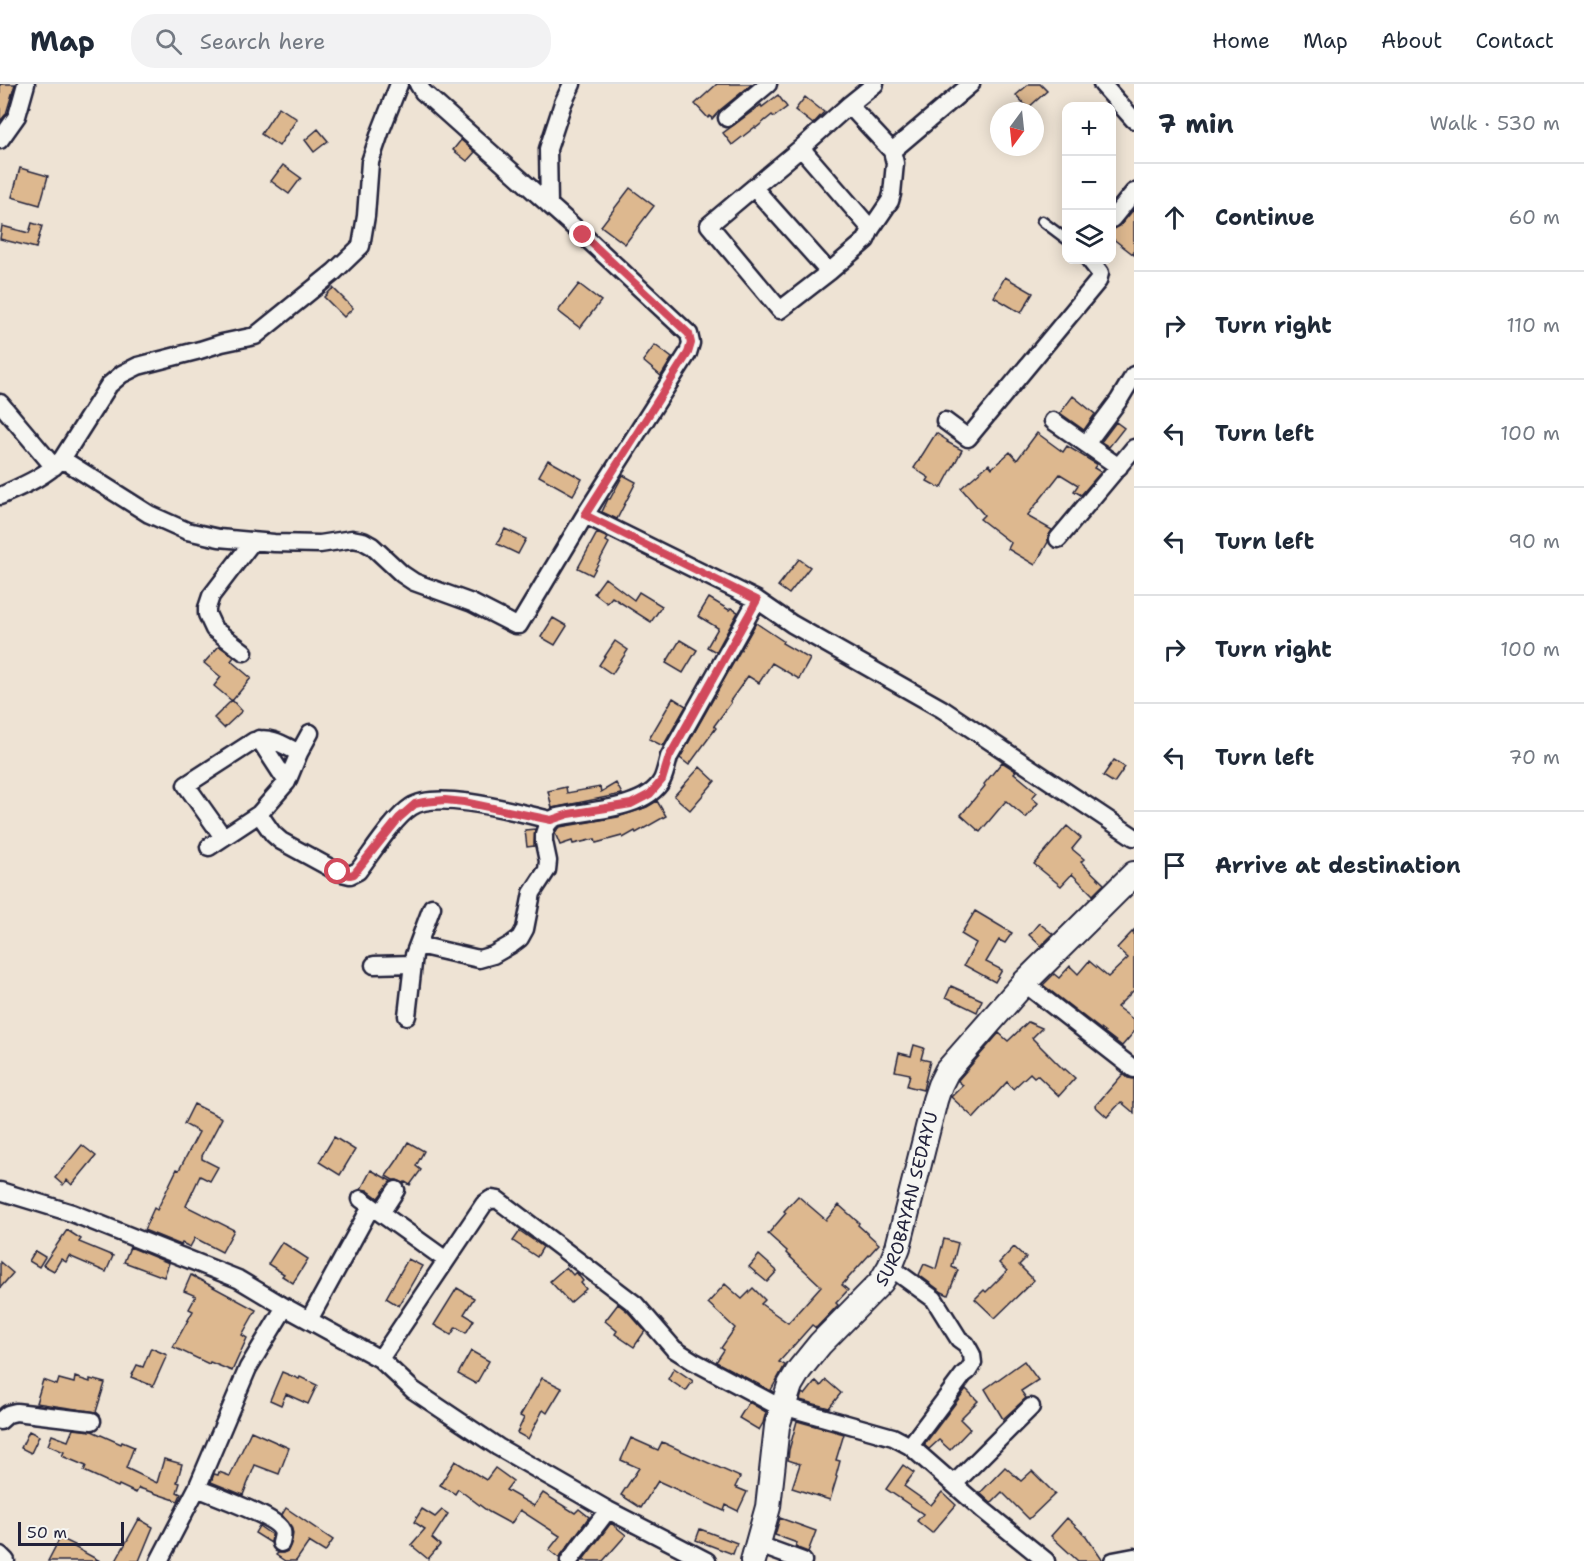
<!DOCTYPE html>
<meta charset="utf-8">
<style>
body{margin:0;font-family:"Shantell Sans",sans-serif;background:#f2f2f3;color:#1f2937}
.controls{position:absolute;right:18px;top:18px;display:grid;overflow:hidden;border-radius:12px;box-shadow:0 3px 15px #0003}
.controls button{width:54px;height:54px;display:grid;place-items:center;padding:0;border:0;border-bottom:2px solid #e0e1e3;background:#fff;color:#1f2937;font:30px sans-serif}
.compass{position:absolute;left:990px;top:18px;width:54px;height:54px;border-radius:50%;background:#fff;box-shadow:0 3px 15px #0003;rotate:195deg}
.scale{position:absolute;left:18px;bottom:15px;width:106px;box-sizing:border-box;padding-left:6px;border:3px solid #22223b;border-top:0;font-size:16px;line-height:21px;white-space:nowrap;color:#22223b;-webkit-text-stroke:4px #f6f6f2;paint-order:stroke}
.stop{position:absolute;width:18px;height:18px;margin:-14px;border:4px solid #d1495b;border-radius:50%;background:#fff}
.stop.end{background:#d1495b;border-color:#fff;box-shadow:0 2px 6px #0008}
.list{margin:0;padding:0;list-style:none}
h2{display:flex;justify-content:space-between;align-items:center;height:78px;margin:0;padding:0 24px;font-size:26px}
h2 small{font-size:20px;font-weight:400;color:#747a83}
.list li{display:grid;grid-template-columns:39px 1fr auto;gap:18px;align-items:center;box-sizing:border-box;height:108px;padding:0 24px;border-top:2px solid #e0e1e3}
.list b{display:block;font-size:22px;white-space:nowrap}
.list em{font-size:20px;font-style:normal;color:#747a83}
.icon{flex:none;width:33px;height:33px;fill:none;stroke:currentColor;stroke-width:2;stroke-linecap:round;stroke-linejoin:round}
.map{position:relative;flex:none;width:1134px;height:1477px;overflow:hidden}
header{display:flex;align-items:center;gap:36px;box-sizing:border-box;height:84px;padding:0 30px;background:#fff;border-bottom:2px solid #e0e1e3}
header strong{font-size:28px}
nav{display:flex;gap:33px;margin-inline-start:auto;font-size:21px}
.search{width:420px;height:54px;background:#f2f2f3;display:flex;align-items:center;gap:15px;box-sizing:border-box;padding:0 21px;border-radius:24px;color:#747a83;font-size:22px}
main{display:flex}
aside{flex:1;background:#fff}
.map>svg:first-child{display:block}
</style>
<header>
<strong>Map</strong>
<div class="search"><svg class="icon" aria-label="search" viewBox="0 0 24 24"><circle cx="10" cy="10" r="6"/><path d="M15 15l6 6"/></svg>Search here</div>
<nav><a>Home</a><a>Map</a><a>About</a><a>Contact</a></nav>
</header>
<main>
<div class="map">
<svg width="1134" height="1477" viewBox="0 0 1134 1477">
<rect width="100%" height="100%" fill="#eee3d4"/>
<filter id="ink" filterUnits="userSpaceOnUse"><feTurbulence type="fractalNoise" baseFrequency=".0167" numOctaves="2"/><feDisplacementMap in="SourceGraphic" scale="12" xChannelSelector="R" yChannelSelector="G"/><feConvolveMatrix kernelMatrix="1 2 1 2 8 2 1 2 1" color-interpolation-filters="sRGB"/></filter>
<g filter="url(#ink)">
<!-- building -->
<path fill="#ddb88f" stroke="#22223b" stroke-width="1.5" d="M0 0H15L6 30 1 36H0Z
M717 0H752L720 26 712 35 710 32 708 34 695 20Z
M1029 0H1040L1047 7 1028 24 1016 11Z
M778 11 787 23 774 33 772 31 756 44 755 43 732 61 723 49 761 21 762 23Z
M805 13 824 28 813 40 795 26Z
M279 23 297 35 279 62 261 50Z
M318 45 328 57 314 68 305 56Z
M461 56 475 68 467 77 453 66Z
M283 81 301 94 289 110 271 97Z
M20 84 48 92 40 121 12 113Z
M630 104 654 122 625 160 601 142Z
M1134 125V171L1112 154V148L1114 145 1120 142Z
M32 139 42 142 36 164 0 155 2 142 29 149Z
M1005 193 1033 209 1021 229 994 213Z
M579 200 601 217 580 244 558 227Z
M333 204 353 224 344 233 324 213Z
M655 261 672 274 661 292 643 277Z
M1073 312 1095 330 1084 346 1060 329Z
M1116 338 1124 344 1109 363 1101 358Z
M936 349 948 357 947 358 962 366 942 403H938L927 397 929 394 914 384Z
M1037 349 1063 368 1067 362 1093 378 1097 380 1094 384 1101 388 1081 411 1074 407 1078 401 1060 390 1027 432 1052 446 1048 453V458L1035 481 1008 465 1011 459 980 435 984 431 961 404 989 380 992 384 1010 368 1017 376Z
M548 376 582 395 573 411 539 392Z
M623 391 636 398 617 435 602 428 608 415H610Z
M505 445 526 455 518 470 497 460Z
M597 449 608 454 606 457 609 459 592 491 578 484Z
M799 475 810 483 789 510 778 502Z
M605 494 634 516 639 508 662 522 651 538 612 513 607 519 594 509Z
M709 514 729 526 731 524 738 528 716 568 707 563 718 544 698 532Z
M553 534 567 542 555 561 541 553Z
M756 539 783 557 782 559 810 575 799 595 772 579 759 599 748 592 730 617 731 619 714 642 716 644 689 681 680 674Z
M680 556 697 566 683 589 666 579Z
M615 557 628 566 612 590 599 581Z
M219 562 234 573 231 577 251 594 232 617 214 602 221 593 204 579Z
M673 614 686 622 663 662 649 655Z
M232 616 242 627 224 644 214 634Z
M1114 676 1125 683 1114 699 1103 692Z
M1002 678 1016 687 1014 689 1037 708 1032 714 1038 719 1026 734 1006 717 1005 718 980 748 961 731 985 702 984 700Z
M700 683 715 697 690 726 674 712Z
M616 699 622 710 552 724 548 707 566 703 567 709 600 703 601 708Z
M657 717 666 732 636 749 635 747 623 754 622 752 596 759 595 755 573 760 572 757 560 761 555 749 558 744 560 743 618 733 647 723Z
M1067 742 1081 754 1072 765 1084 775 1081 778 1104 800 1093 811 1072 790 1061 802 1034 780Z
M535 745 534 762 527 763 525 746Z
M975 827 1012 849 1005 859 999 856 986 878 1002 886 995 898 964 881 976 859 961 850Z
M1039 839 1053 850 1041 862 1029 851Z
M1134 846V906L1117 923 1134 936V948L1122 962 1043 901 1054 890 1059 894 1070 882 1078 890 1089 877 1108 893 1128 874 1117 864Z
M951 902 982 916 977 928 946 913Z
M1028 938 1042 944 1032 954 1064 986 1065 985 1075 994 1059 1012 1037 991 1034 993 1030 989 1013 1005 1007 998 974 1034 951 1013 963 1001 958 997 959 995 999 949 1008 957Z
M914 961 924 964 921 975 930 977 923 1006 907 1002 910 990 895 987 899 969 911 972Z
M1123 990 1128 994 1134 995V1029L1121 1018 1107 1033 1095 1022Z
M194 1020 222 1034 202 1072V1075L218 1083 210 1097 200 1092 186 1122 234 1146 222 1168 195 1154 190 1163 182 1159 181 1161 144 1146 154 1124 157 1126 177 1085 179 1086 199 1048 184 1040Z
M334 1053 355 1066 340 1091 319 1078Z
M408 1058 424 1067 416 1082 421 1086 410 1101 405 1098 404 1099 397 1096H393L386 1092 398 1075Z
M82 1061 96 1072 72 1101 67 1096 63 1101 55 1094Z
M371 1086 391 1097 378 1114 367 1106 361 1105Z
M798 1112 826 1136 839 1121 859 1139 858 1141 879 1160 842 1201 848 1206 836 1219 838 1221 816 1244 812 1241 779 1278 785 1281 771 1306 773 1308 716 1278 724 1266 721 1264 735 1244 708 1219 725 1200 742 1215 753 1204 765 1216 761 1220 788 1239 821 1202 786 1169 787 1167 768 1150 786 1129 784 1127Z
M67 1146 81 1155 79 1158 113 1172 106 1188 69 1172 66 1178 61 1175 54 1187 43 1181Z
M520 1147 543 1163 537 1173 513 1157Z
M944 1155 958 1159 952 1183 958 1186 948 1211 942 1208 919 1191 924 1180 936 1185Z
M282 1158 308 1175 293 1199 282 1192 284 1190 268 1180Z
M130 1163 169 1179 164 1193 124 1178Z
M1014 1163 1026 1174 1019 1181 1034 1196 995 1234 975 1215 984 1206 986 1208 1007 1187 999 1179Z
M35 1167 45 1173 39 1183 29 1177Z
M759 1171 777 1187 767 1198 749 1183Z
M408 1175 422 1182 399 1222 386 1214Z
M0 1178 13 1189 0 1204Z
M566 1183 573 1191 576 1188 583 1197 581 1199 586 1205 570 1219 550 1197Z
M191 1191 256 1226 242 1251 247 1254 232 1287 210 1278 209 1280 173 1263 193 1227 189 1225 196 1212 184 1207Z
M457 1204 474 1214 464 1230 474 1236 466 1249 456 1243 451 1251 434 1241Z
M618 1220 628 1228 645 1247 634 1263 615 1250 617 1247 605 1237Z
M151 1264 167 1271 153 1302 131 1293 137 1281 143 1283Z
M471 1267 489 1277 476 1300 458 1290Z
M1024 1277 1038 1296 1021 1307 1026 1314 1003 1335 985 1305Z
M674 1284 693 1297 686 1307 668 1295Z
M282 1288 299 1295 300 1293 317 1301 308 1320 286 1310 281 1321 270 1316Z
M75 1293 90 1298V1295L105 1299 96 1328 36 1319 43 1296 57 1301 59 1295 74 1299Z
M542 1294 562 1304 547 1329 543 1326 528 1355 517 1349 524 1334 520 1332Z
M826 1296 841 1309 829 1324 800 1316 802 1309 805 1311 816 1297 821 1302Z
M966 1305 978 1317 960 1335 970 1345 950 1366 939 1356 929 1365 924 1361Z
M749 1318 766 1328 763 1339 759 1346 739 1334Z
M797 1337 844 1350 836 1376 840 1377 836 1392 837 1393 830 1416 792 1404 800 1380 788 1376 789 1366Z
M73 1345 92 1347 121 1360 122 1358 134 1363 126 1384 157 1399 164 1375 182 1380 177 1398 180 1399 177 1408 181 1410 178 1417 139 1404 136 1409 119 1401 118 1403 106 1398V1397L84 1387 86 1382 62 1372 64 1368 48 1361 52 1351 68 1357Z
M29 1347 39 1352 31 1369 21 1364Z
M251 1347 289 1364 279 1390 255 1381 243 1411 211 1398 214 1390 218 1391 219 1388 230 1392Z
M631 1354 658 1366 662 1358 740 1393 735 1403 747 1408 738 1427 726 1421 724 1427 658 1397 641 1424 621 1411 639 1384 621 1376Z
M455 1377 486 1396 495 1384 513 1397 506 1406 534 1422 543 1409 575 1429 579 1425 589 1433 559 1474 549 1466 560 1452 520 1426 511 1440 489 1428 458 1405 455 1410 440 1401Z
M903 1381 914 1389 904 1402 931 1421 942 1408 956 1421 932 1449 917 1437 923 1430 886 1405Z
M1005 1383 1021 1397 1032 1387 1055 1410 1029 1435 1002 1408 991 1419 980 1409Z
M286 1424 333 1456 325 1468 309 1458 296 1477H285L276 1471 278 1469H283L288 1467 292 1456 293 1449 291 1442 282 1431Z
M422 1425 435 1433 442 1426 448 1430 432 1454 440 1461 428 1475 411 1461 425 1445 414 1438Z
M780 1434 816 1447 808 1468 795 1463 797 1459 775 1451Z
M1067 1434 1086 1452 1103 1477H1078L1051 1452Z
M139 1435 153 1443 139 1477H116Z
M611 1439 626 1451 603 1477H582Z
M259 1442 272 1451 271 1459 255 1449Z
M700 1445 737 1459 733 1470 696 1456Z
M60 1454 75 1461 74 1463 100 1477H48Z"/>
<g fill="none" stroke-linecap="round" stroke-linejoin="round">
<defs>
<path id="service" d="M1042 137 1066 155"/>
<path id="minor" d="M1102 0 1134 36
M727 34 768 0
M0 56 17 32 26 0
M801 64 871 145 890 117 892 110 895 79 892 67 849 21 875 0
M892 67 971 0
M754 104 829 188 780 226 709 141 801 64 849 21
M549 121 548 65 563 19 572 0
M1112 135 1134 108
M829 188 866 156 871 145
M0 319 54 383
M945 337 968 354 1098 197 1100 189 1090 176
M1053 337 1119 383
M1086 360 1119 316 1134 291
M62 375 149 430 187 447 219 454 274 459 320 460 352 455 363 457 372 462 402 490 414 498 472 519 515 541H519L585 431 688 269 691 259 689 250 583 151 423 8 418 0
M0 412C22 402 45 393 62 375L109 301 122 290 138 282 200 266 222 259 255 252 334 188 361 162 366 132 370 78 381 46 399 0
M585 431 757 516 792 540 942 625 1134 753
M1058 455 1134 364
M244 568 214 545 207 530V524L211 512 253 457
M259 655 287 698
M259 730 287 698 299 669
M223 753 186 701 254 657C270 651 285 662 299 669L310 649
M209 763 259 730 273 750 281 757 338 788 350 791 358 787C372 769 393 735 411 723 437 705 520 729 551 736
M418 861 479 875 493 871 512 860 520 854 525 845 532 809 547 786 548 777 544 758V750L547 741 551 736 557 733C588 726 646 726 662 696 665 690 667 680 669 673L757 516
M374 881 413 880
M1024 899 1134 985
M407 932 414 871 432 823
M0 1107 72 1129 238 1195 285 1223 380 1275 413 1306 498 1363 608 1426 707 1477
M361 1115 446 1176
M381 1129 396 1106
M890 1183 934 1215 959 1255 966 1260 972 1271 973 1279 968 1287 964 1290 910 1362
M309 1236 367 1130
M380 1275 484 1120 491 1115 498 1116 635 1220 674 1265 693 1277 772 1319 893 1353 910 1362 983 1426 1046 1477
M0 1337 8 1330 16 1328 92 1337
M954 1400 1031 1323
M197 1404C213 1411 274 1432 281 1445 284 1449 282 1455 281 1459
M759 1461 803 1477
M0 1471 6 1477
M159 1477 197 1404 248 1284 285 1223
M569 1477 608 1426
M1113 1477 1134 1473"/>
<g id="secondary">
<path id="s1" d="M753 1477 768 1423 777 1342 790 1301 799 1286 820 1260 881 1198 890 1183 898 1163 935 1016 940 1001 947 987 1024 899 1134 790"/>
</g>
</defs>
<!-- service casing -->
<use href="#service" stroke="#22223b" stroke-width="13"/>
<!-- minor casing -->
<use href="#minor" stroke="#22223b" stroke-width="21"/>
<!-- secondary casing -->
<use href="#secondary" stroke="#22223b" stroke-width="28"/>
<!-- service -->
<use href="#service" stroke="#f6f6f2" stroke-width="8"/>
<!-- minor -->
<use href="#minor" stroke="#f6f6f2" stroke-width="16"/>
<!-- secondary -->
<use href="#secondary" stroke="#f6f6f2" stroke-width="24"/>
</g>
</g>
<g fill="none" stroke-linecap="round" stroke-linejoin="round" filter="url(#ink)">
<!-- route -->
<path stroke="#d1495b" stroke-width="8" d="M338 788 350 791 354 790 399 734 415 720 424 718 445 716 464 718 551 736 569 730 631 720 650 710 662 696 669 673 757 516 585 431 688 269 691 259 689 250 583 151"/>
</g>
<g text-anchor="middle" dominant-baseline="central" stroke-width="6" stroke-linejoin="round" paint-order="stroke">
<!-- street labels -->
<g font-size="18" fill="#22223b" stroke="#f6f6f2">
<text stroke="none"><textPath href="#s1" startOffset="406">SUROBAYAN SEDAYU</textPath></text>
</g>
</g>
</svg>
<div class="controls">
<button>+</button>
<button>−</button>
<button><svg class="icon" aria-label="layers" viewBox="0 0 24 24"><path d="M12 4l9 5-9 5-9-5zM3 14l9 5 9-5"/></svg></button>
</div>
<svg class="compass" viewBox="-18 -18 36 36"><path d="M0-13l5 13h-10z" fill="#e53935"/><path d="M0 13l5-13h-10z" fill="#747a83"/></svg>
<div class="scale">50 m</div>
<div class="stop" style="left:338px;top:788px"></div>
<div class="stop end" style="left:583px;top:151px"></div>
</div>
<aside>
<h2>7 min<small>Walk · 530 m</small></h2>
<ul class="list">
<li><svg class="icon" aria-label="ahead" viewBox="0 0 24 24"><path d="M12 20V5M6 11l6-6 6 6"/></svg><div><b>Continue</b></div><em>60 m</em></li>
<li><svg class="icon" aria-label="right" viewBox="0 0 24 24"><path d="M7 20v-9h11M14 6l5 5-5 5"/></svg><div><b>Turn right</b></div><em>110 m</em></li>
<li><svg class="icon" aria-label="left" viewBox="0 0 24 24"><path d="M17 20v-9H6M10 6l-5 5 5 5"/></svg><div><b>Turn left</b></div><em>100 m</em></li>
<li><svg class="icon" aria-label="left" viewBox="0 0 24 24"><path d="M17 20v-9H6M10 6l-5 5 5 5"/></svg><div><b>Turn left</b></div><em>90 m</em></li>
<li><svg class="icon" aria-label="right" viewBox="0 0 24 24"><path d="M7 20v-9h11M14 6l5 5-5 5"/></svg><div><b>Turn right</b></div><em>100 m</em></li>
<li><svg class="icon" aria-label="left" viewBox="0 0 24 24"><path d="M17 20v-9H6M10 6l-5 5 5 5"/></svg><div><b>Turn left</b></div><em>70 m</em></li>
<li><svg class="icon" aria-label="arrive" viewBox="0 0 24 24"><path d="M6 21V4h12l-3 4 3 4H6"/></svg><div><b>Arrive at destination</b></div></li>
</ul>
</aside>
</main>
